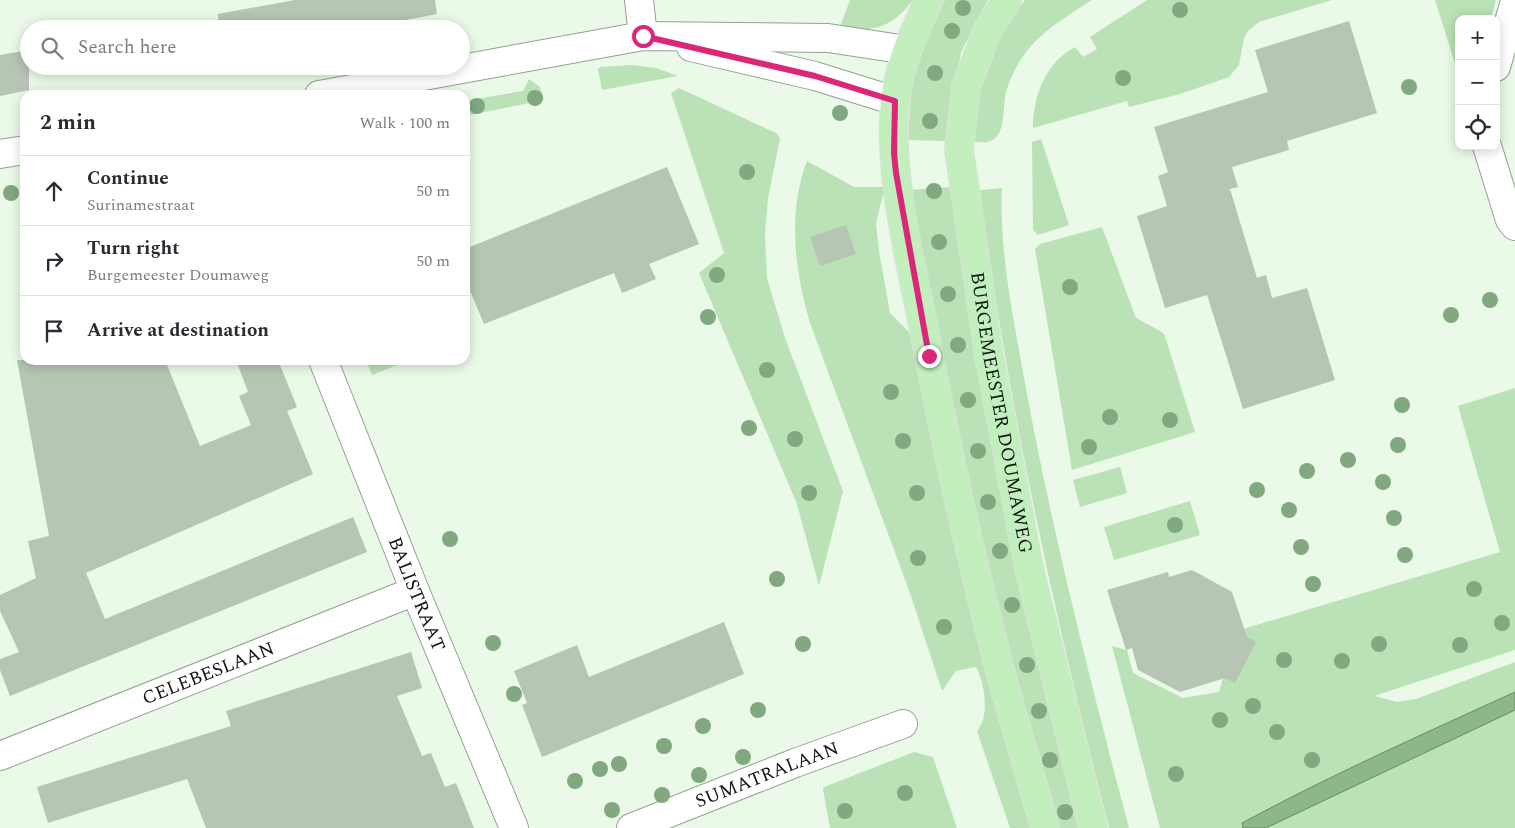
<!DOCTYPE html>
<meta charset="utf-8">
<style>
body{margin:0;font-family:Spectral,serif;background:#f7f7f7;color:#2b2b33}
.controls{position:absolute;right:15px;top:15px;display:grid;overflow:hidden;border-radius:10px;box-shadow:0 2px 12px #0003}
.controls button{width:45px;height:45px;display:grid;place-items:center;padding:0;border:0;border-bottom:1px solid #e1e1e2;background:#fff;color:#2b2b33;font:25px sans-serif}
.stop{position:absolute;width:15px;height:15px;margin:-11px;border:4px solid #db2777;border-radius:50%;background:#fff}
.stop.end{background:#db2777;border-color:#fff;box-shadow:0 1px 5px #0008}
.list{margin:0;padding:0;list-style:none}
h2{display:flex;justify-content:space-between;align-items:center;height:65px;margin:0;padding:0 20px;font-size:21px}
h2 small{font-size:16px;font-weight:400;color:#7c7c81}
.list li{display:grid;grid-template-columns:32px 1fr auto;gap:15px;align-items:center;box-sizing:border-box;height:70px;padding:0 20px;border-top:1px solid #e1e1e2}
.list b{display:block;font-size:19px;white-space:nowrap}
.list p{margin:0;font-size:16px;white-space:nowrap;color:#7c7c81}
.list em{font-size:16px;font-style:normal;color:#7c7c81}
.icon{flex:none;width:28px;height:28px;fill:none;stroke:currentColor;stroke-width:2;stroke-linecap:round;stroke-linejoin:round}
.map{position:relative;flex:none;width:1515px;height:828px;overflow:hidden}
.search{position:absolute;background:#fff;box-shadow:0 2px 12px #0003;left:20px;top:20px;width:450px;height:55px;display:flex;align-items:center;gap:12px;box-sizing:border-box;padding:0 18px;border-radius:28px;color:#7c7c81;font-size:19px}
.panel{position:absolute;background:#fff;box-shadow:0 2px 12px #0003;left:20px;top:90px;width:450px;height:275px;border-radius:15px}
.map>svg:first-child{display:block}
</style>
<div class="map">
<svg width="1515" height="828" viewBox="0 0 1515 828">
<rect width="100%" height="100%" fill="#eaf9e8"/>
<!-- green -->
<path fill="#bae2b6" d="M850 0H913C891 29 873 31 839 30Z
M945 0H988L961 52 946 141 908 140 912 79 928 33Z
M1025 0H1092C1053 25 1020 44 1006 92 1003 105 1005 122 999 133 993 144 983 143 972 141L975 101 999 35Z
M1147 0H1332L1259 22 1248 31 1244 38 1239 65 1229 77 1180 94 1129 107 1127 101 1033 128C1033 96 1046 62 1075 47L1083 57 1097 49 1090 37Z
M1435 0H1496L1491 19H1459V76Z
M632 65 656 68 678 76 602 90 598 69 600 67Z
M529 79 540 87 544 100 465 116V101L523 91Z
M679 88 776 133 780 138 768 198 765 234 767 278 785 338 843 491 819 586 797 504 699 273 724 253 671 93Z
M1041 139 1069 225 1038 235 1033 230 1032 142Z
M807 161 854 187H885L876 223 879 251 890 313 909 332 984 659 1032 828H1010L977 731C990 716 985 684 976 667L956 671 942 691 910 593 810 323C795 271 787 213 807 161Z
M951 187 975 342 1082 828H1059C1030 725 999 622 976 517 952 408 931 299 910 190Z
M1002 188C999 256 1015 326 1027 394 1054 540 1091 684 1129 828H1109C1055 618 1008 406 980 190Z
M1102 227 1136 318 1162 332 1165 336 1195 432 1072 470 1035 249 1040 244Z
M366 360H410L372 375Z
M1515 388V650L1374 696 1397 702 1416 699 1515 662V692C1423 734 1331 775 1242 823L1243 828H1160L1112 646 1127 650 1133 673 1183 698 1219 692 1229 658 1233 632 1500 552 1458 406Z
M1120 467 1127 493 1080 507 1073 480Z
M1190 501 1200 535 1114 560 1104 527Z
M1515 710V828H1266Z
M914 752 933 757 957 828H830L823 789 824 787Z"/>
<!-- water -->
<path fill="#8cb788" stroke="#678764" d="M1515 692V710L1266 828H1243L1242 823C1331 775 1423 734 1515 692Z"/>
<!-- building -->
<path fill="#b6c5b4" d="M295 0H435L437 14 359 29H219L218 14Z
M1349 21 1377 113 1287 141 1289 150 1232 167 1238 187 1230 189 1257 278 1266 275 1272 298 1307 288 1335 380 1243 409 1207 295 1165 308 1137 216 1167 206 1158 176 1168 172 1154 127 1268 92 1255 50Z
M29 50V90L0 96V55Z
M667 167 699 244 649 264 656 279 622 293 614 273 484 324 465 279V249Z
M846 225 856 254 820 266 810 237Z
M17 360H165L200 446 251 425 239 396 248 392 236 360H278L297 407 287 411 313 474 86 573 105 619 353 517 367 552 10 696 0 670V659L19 652 0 611V595L36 578 28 541 49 536Z
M1192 570 1232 592 1247 637 1256 642 1235 683 1225 678 1180 692 1138 670 1132 648 1126 650 1107 590 1168 572 1169 577Z
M724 622 744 674 542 757 522 705 527 703 514 671 577 645 589 677Z
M411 652 422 688 397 696 422 756 431 753 445 787 456 783 474 828H206L187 779 48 823 37 787 231 726 226 711Z"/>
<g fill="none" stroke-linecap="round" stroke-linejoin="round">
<defs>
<g id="minor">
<path d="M639 0 643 36"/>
<path d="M691 47 815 76 895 101"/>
<path d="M1496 67 1515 1"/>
<path d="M319 95 643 36 828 38 907 50"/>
<path d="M1487 146 1510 220 1515 226"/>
<path d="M0 154 25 150"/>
<path id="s1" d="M323 360 415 591 514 828"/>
<path id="s2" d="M0 756 415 591"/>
<path id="s3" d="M631 828 795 763 903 724"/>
</g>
<g id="major">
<path d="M929 0C914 32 899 65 895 101 888 172 909 255 923 325 944 436 968 546 996 655 1011 713 1029 770 1045 828"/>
<path id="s4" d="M1007 0 988 29 966 87 959 150 989 355 1029 568 1093 828"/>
</g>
</defs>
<!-- minor casing -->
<use href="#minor" stroke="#93a191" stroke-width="30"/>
<!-- major casing -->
<use href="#major" stroke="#dedfde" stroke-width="30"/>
<!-- minor -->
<use href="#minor" stroke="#fff" stroke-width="28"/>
<!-- major -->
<use href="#major" stroke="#c3efbf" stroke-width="28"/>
</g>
<!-- trees -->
<g fill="#81a87e">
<circle cx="963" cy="8" r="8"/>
<circle cx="1180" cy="10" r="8"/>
<circle cx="952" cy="31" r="8"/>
<circle cx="935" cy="73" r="8"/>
<circle cx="1123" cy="78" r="8"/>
<circle cx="1409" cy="87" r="8"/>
<circle cx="535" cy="98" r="8"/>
<circle cx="477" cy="106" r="8"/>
<circle cx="840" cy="113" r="8"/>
<circle cx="930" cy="121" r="8"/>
<circle cx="747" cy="172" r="8"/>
<circle cx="934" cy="191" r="8"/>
<circle cx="11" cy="193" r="8"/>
<circle cx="939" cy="242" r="8"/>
<circle cx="717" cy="275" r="8"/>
<circle cx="1070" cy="287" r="8"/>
<circle cx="948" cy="294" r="8"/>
<circle cx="1490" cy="300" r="8"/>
<circle cx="1451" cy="315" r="8"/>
<circle cx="708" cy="317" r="8"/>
<circle cx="958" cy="345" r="8"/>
<circle cx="767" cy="370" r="8"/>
<circle cx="891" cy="392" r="8"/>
<circle cx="968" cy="400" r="8"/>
<circle cx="1402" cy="405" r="8"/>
<circle cx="1110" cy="417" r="8"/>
<circle cx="1170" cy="420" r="8"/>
<circle cx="749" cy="428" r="8"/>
<circle cx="795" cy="439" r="8"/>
<circle cx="903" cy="441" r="8"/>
<circle cx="1398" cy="445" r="8"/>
<circle cx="1089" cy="447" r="8"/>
<circle cx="978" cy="451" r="8"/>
<circle cx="1348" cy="460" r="8"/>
<circle cx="1307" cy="471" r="8"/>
<circle cx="1383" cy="482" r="8"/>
<circle cx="1257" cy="490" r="8"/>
<circle cx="809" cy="493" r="8"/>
<circle cx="917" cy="493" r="8"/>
<circle cx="988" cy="502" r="8"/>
<circle cx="1289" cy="510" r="8"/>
<circle cx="1394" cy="518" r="8"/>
<circle cx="1175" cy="525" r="8"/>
<circle cx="450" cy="539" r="8"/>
<circle cx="1301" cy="547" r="8"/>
<circle cx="1000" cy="551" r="8"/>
<circle cx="1405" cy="555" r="8"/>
<circle cx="918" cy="558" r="8"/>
<circle cx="777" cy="579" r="8"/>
<circle cx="1313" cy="584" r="8"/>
<circle cx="1474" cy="589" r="8"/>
<circle cx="1012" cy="605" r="8"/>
<circle cx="1502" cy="623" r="8"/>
<circle cx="944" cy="627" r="8"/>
<circle cx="493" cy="643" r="8"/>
<circle cx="803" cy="644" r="8"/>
<circle cx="1379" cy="644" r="8"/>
<circle cx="1460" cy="645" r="8"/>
<circle cx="1284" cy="660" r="8"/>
<circle cx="1342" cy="661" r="8"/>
<circle cx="1027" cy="665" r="8"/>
<circle cx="514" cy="694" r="8"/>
<circle cx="1253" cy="706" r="8"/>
<circle cx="758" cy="710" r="8"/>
<circle cx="1039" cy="711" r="8"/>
<circle cx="1220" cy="720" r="8"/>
<circle cx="703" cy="726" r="8"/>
<circle cx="1277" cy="732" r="8"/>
<circle cx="664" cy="746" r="8"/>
<circle cx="743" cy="757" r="8"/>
<circle cx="1050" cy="760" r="8"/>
<circle cx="1312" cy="760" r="8"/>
<circle cx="619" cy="764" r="8"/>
<circle cx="600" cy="769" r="8"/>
<circle cx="1176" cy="774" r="8"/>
<circle cx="699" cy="775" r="8"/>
<circle cx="575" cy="781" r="8"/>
<circle cx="905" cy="793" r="8"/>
<circle cx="662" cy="795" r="8"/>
<circle cx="612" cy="810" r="8"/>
<circle cx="845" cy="811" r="8"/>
<circle cx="1065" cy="812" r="8"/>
</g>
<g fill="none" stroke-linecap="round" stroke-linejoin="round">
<!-- route -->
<path stroke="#db2777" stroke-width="6" d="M643 36 815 76 895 101 894 153 896 173 929 356"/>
</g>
<g text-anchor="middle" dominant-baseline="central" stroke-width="5" stroke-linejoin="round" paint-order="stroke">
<!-- street labels -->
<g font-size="19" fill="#121711" stroke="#fff">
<text stroke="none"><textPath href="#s4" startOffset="426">BURGEMEESTER DOUMAWEG</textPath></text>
<text stroke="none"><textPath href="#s1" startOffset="252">BALISTRAAT</textPath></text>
<text stroke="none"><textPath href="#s2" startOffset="224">CELEBESLAAN</textPath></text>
<text stroke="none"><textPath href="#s3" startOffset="146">SUMATRALAAN</textPath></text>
</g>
</g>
</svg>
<div class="controls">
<button>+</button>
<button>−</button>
<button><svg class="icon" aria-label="locate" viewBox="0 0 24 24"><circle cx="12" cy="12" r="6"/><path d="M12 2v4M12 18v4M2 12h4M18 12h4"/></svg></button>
</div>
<div class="stop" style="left:643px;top:36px"></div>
<div class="stop end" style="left:929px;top:356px"></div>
<div class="search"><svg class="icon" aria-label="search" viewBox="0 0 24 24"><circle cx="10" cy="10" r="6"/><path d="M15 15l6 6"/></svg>Search here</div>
<section class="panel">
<h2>2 min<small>Walk · 100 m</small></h2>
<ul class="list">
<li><svg class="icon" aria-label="ahead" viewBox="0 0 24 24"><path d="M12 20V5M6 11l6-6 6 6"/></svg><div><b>Continue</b><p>Surinamestraat</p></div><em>50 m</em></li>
<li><svg class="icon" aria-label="right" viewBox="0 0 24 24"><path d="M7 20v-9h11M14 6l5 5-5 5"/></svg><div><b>Turn right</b><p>Burgemeester Doumaweg</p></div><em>50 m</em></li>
<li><svg class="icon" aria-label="arrive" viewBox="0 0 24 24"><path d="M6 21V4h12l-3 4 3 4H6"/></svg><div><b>Arrive at destination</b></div></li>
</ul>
</section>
</div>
